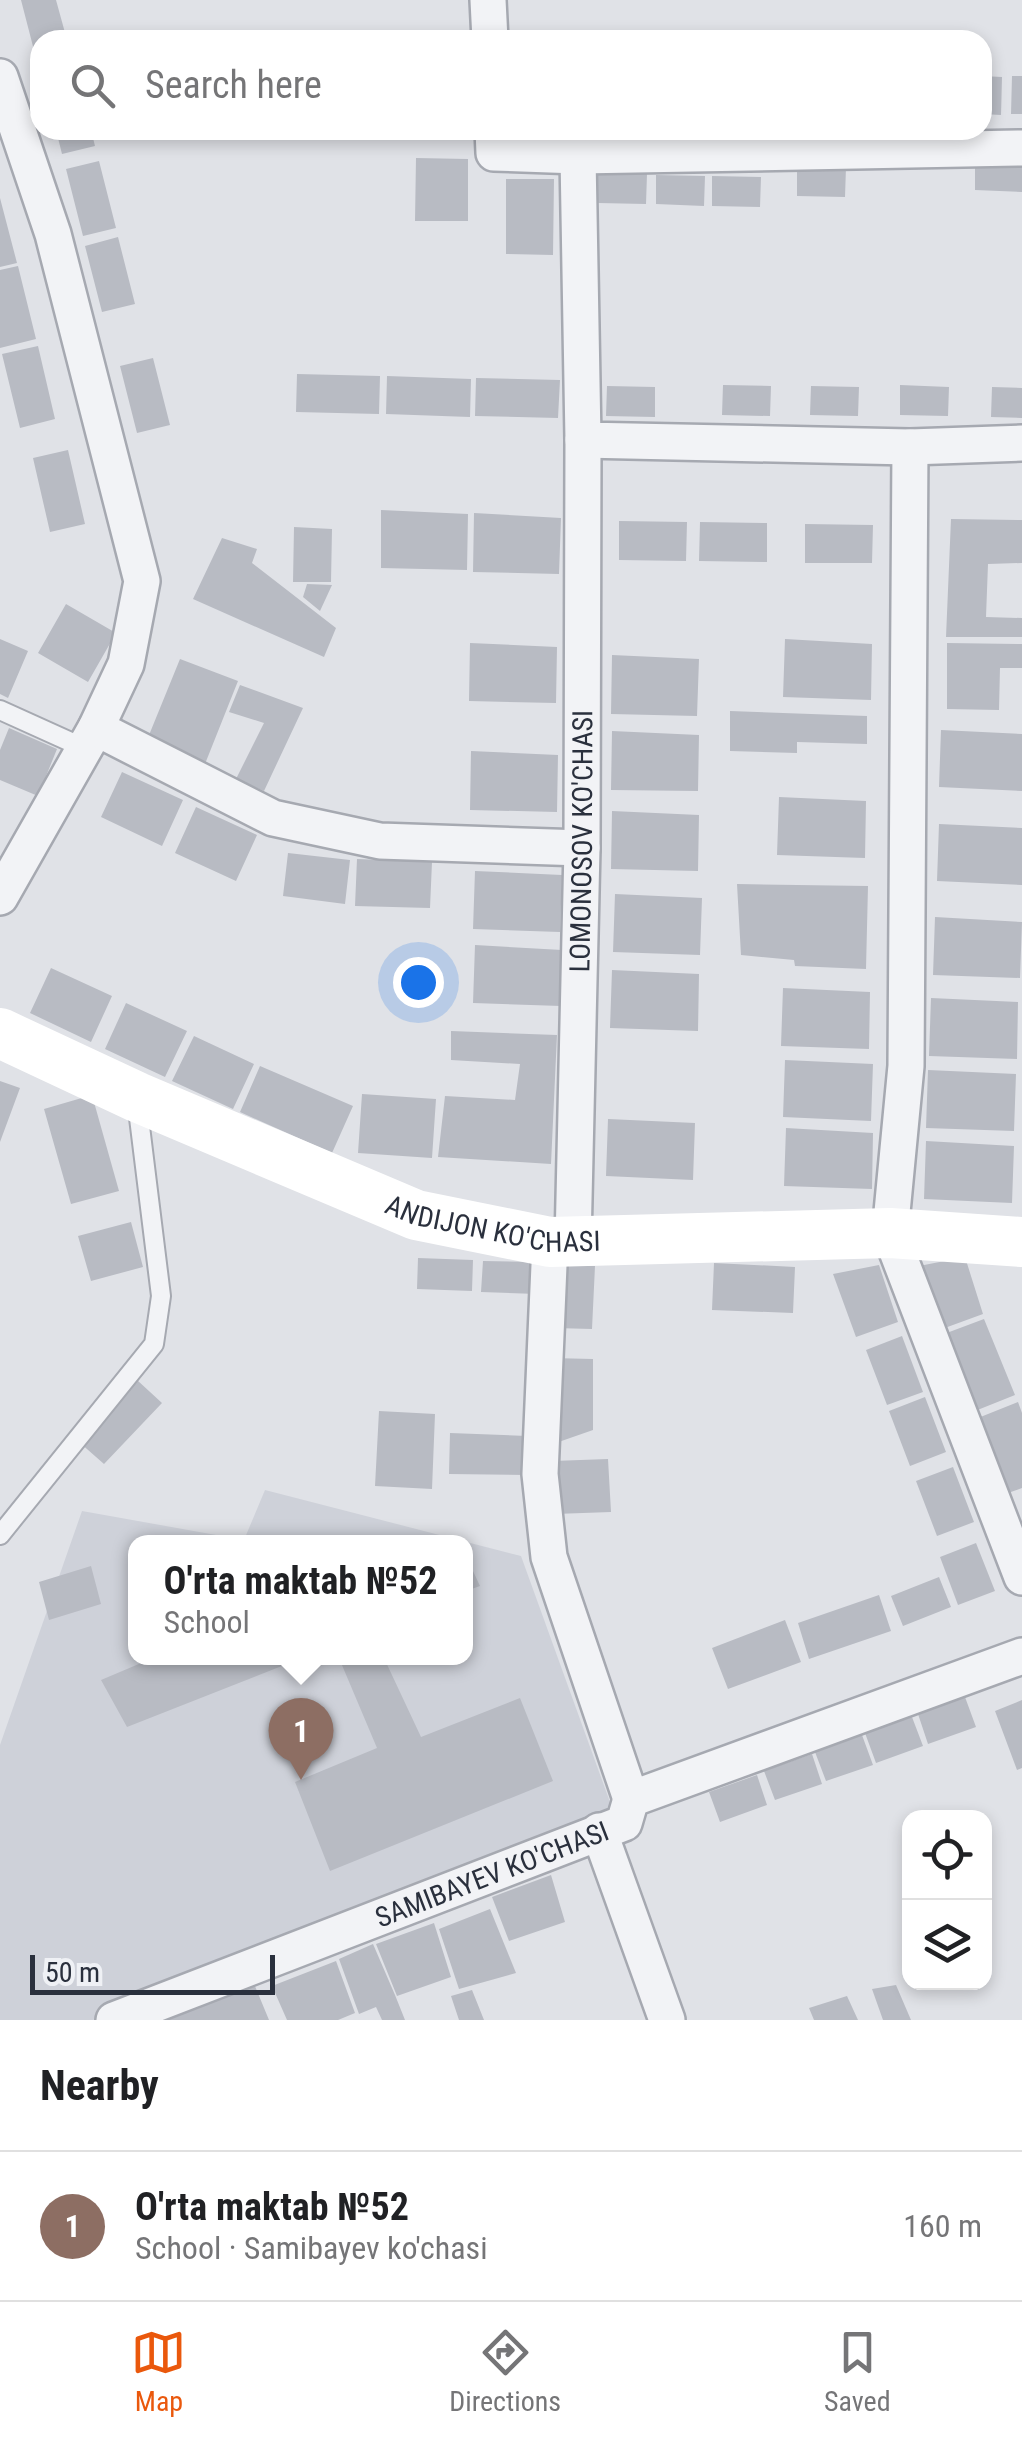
<!DOCTYPE html>
<meta charset="utf-8">
<style>
body{margin:0;font-family:"Roboto Condensed",sans-serif;background:#f6f6f6;color:#202124}
.controls{position:absolute;right:30px;bottom:30px;display:grid;overflow:hidden;border-radius:20px;box-shadow:0 5px 15px #0003}
.controls button{width:90px;height:90px;display:grid;place-items:center;padding:0;border:0;border-bottom:2px solid #e0e0e0;background:#fff;color:#202124;font:50px sans-serif}
.scale{position:absolute;left:30px;bottom:25px;width:245px;box-sizing:border-box;padding-left:10px;border:5px solid #2a303d;border-top:0;font-size:28px;line-height:35px;white-space:nowrap;color:#2a303d;-webkit-text-stroke:8px #eff1f5;paint-order:stroke}
.you{position:absolute;left:418px;top:982px;width:35px;height:35px;margin:-25px;border:8px solid #fff;border-radius:50%;background:#1a73e8;box-shadow:0 0 0 15px #1a73e833}
.badge{display:grid;place-items:center;width:65px;height:65px;border-radius:50%;background:#ea580c;color:#fff;font-size:32px;font-weight:700}
.pin{position:absolute;translate:-50% -82px;filter:drop-shadow(0 2px 5px #0008)}
.pin::after{content:'';position:absolute;top:52px;width:35px;height:30px;background:inherit;clip-path:polygon(0 0,100% 0,50% 100%)}
.popup{position:absolute;left:128px;top:1535px;width:345px;height:130px;box-sizing:border-box;display:grid;place-content:center;border-radius:20px;background:#fff;filter:drop-shadow(0 2px 8px #0005);font-size:32px;white-space:nowrap;color:#757577}
.popup b{font-size:38px;color:#202124}
.popup::after{content:'';position:absolute;left:50%;top:100%;margin-left:-20px;border:20px solid transparent;border-top-color:#fff}
.list{margin:0;padding:0;list-style:none}
h2{display:flex;justify-content:space-between;align-items:center;height:130px;margin:0;padding:0 40px;font-size:42px}
h2 small{font-size:32px;font-weight:400;color:#757577}
.list li{display:grid;grid-template-columns:65px 1fr auto;gap:30px;align-items:center;box-sizing:border-box;height:150px;padding:0 40px;border-top:2px solid #e0e0e0}
.list b{display:block;font-size:38px;white-space:nowrap}
.list p{margin:0;font-size:32px;white-space:nowrap;color:#757577}
.list em{font-size:32px;font-style:normal;color:#757577}
.icon{flex:none;width:55px;height:55px;fill:none;stroke:currentColor;stroke-width:2;stroke-linecap:round;stroke-linejoin:round}
.map{position:relative;flex:none;width:1022px;height:2020px;overflow:hidden}
.search{position:absolute;background:#fff;box-shadow:0 5px 15px #0003;left:30px;right:30px;top:30px;height:110px;display:flex;align-items:center;gap:25px;box-sizing:border-box;padding:0 35px;border-radius:30px;color:#757577;font-size:38px}
.sheet{height:280px;background:#fff}
nav{display:flex;justify-content:space-around;align-items:center;box-sizing:border-box;height:140px;border-top:2px solid #e0e0e0;background:#fff;font-size:28px;color:#757577}
nav a{display:grid;justify-items:center;gap:5px}
nav .on{color:#ea580c}
.map>svg:first-child{display:block}
</style>
<div class="map">
<svg width="1022" height="2020" viewBox="0 0 1022 2020">
<rect width="100%" height="100%" fill="#e0e2e7"/>
<!-- built -->
<path fill="#ced1d9" fill-rule="evenodd" d="M265 1490 521 1556 615 1816 93 2020H0V1745L82 1511 244 1540ZM136 1542H466V1658H136Z"/>
<!-- building -->
<path fill="#b8bbc3" d="M21 0H56L67 40H40V58H36Z
M982 76 1002 77 1001 115 982 114Z
M1012 76H1022V114H1011Z
M56 130H91L95 146 62 154Z
M416 158 468 159V221H415Z
M99 161 116 228 83 236 66 169Z
M975 161 1022 162V192L975 190Z
M797 166 846 167 845 197 797 196Z
M598 173 647 174 646 204 598 203Z
M656 175 705 176 704 206 656 204Z
M712 176 761 177 760 207 712 206Z
M506 179H554L553 255 506 254Z
M0 198 17 263 0 267Z
M118 237 135 304 102 312 85 246Z
M18 266 36 339 0 348V270Z
M38 346 55 419 20 428 2 354Z
M153 358 170 425 137 433 120 366Z
M297 374 380 376 379 414 296 412Z
M387 376 471 379 470 417 386 414Z
M476 378 560 380 558 418 475 416Z
M723 385 771 386 770 416 722 415Z
M900 385 949 387 948 416 900 415Z
M607 386 655 387V417L606 416Z
M811 386 859 387 858 416 810 415Z
M992 387 1022 388V418L991 417Z
M68 450 85 524 50 532 33 458Z
M381 510 468 514 467 570 381 568Z
M474 513 561 518 559 574 473 572Z
M951 519 1022 520V563L988 564 986 617 1022 618V637H946Z
M619 521 687 522 686 561 619 560Z
M700 522 767 523V562L699 561Z
M805 524 873 525 872 563H805Z
M294 527 332 529 331 582H293Z
M222 538 257 549 252 563 336 628 324 657 193 599Z
M307 584 332 585 320 611 303 597Z
M66 604 116 633 88 682 38 653Z
M0 639 28 651 8 698 0 694Z
M785 639 872 644 871 700 783 697Z
M470 643 557 647 556 703 469 701Z
M947 643 1022 644V668H1000L999 710 947 709Z
M612 655 699 659 697 716 611 714Z
M180 659 238 681 203 769 147 740Z
M240 685 303 708 264 791 236 779 264 723 229 712Z
M730 711 867 716V744L797 742V753L730 751Z
M9 728 57 749 38 796 0 780V750Z
M941 730 1022 734V791L939 787Z
M612 731 699 735 698 791 611 790Z
M471 751 558 755 557 812 470 810Z
M122 772 183 800 162 846 101 817Z
M779 797 866 801 865 858 777 855Z
M196 807 257 835 236 881 175 853Z
M612 811 699 815 698 871 611 869Z
M939 824 1022 828V885L937 881Z
M288 853 350 860 345 904 283 896Z
M357 859 432 862 430 908 355 906Z
M475 871 562 875 560 932 473 929Z
M737 884 868 886 866 969 795 966 794 960 741 955Z
M615 894 702 898 700 955 613 952Z
M935 917 1022 922 1020 978 933 975Z
M475 945 562 950 561 1006 473 1003Z
M51 968 112 996 91 1042 30 1013Z
M612 970 699 974 698 1031 610 1028Z
M783 988 870 992 869 1049 781 1046Z
M931 998 1018 1002 1017 1059 929 1056Z
M126 1003 187 1031 165 1077 105 1049Z
M451 1031 557 1035 551 1164 438 1157 445 1096 515 1100 520 1064 451 1060Z
M194 1036 254 1064 233 1109 172 1081Z
M785 1060 873 1064 871 1121 783 1117Z
M260 1066 353 1106 332 1153 240 1112Z
M928 1070 1016 1074 1014 1131 926 1128Z
M0 1081 20 1088 0 1142Z
M362 1094 436 1099 432 1158 358 1153Z
M92 1095 119 1191 71 1204 44 1109Z
M608 1119 695 1123 693 1180 606 1176Z
M786 1128 873 1133 872 1189 784 1186Z
M926 1141 1014 1146 1012 1203 924 1199Z
M131 1222 143 1267 91 1281 78 1236Z
M965 1257 983 1314 942 1329 919 1266Z
M418 1258 473 1260 472 1291 417 1289Z
M483 1261 538 1262 537 1294 481 1292Z
M714 1263 795 1267 793 1313 712 1310Z
M557 1265 595 1266 592 1329 555 1328Z
M879 1265 898 1322 856 1337 833 1274Z
M984 1319 1015 1395 975 1411 944 1334Z
M902 1336 923 1392 887 1405 866 1350Z
M551 1358 593 1359V1430L550 1445Z
M137 1380 162 1403 104 1464 79 1442Z
M925 1397 946 1452 910 1466 889 1411Z
M1018 1402 1022 1413V1488L1008 1493 978 1418Z
M379 1411 435 1414 432 1489 375 1486Z
M450 1433 527 1436 526 1475 449 1474Z
M608 1459 611 1512 555 1514 553 1461Z
M953 1467 974 1522 937 1536 916 1481Z
M976 1543 995 1591 958 1605 940 1557Z
M466 1556 480 1586 466 1591Z
M91 1566 101 1604 49 1620 39 1582Z
M939 1577 951 1607 903 1626 891 1596Z
M879 1595 891 1631 809 1659 798 1623Z
M785 1620 801 1662 728 1689 712 1648Z
M153 1658H302L127 1727 101 1680Z
M339 1658H384L421 1737 520 1698 553 1781 330 1871 295 1782 377 1748Z
M965 1697 976 1727 928 1744 918 1714Z
M1022 1700V1768L1017 1770 995 1711Z
M912 1717 923 1746 876 1763 865 1733Z
M862 1735 873 1765 826 1781 815 1752Z
M812 1754 822 1784 775 1800 764 1771Z
M757 1775 767 1805 720 1822 709 1792Z
M551 1875 565 1922 509 1941 492 1897Z
M490 1909 516 1973 459 1989 439 1929Z
M434 1923 451 1977 397 1996 376 1944Z
M373 1944 395 1995 405 2020H382L376 2007 359 2014 339 1959Z
M336 1961 355 2013 338 2020H287L272 1986Z
M252 1979 269 2020H164L162 2016Z
M896 1985 911 2020H883L872 1989Z
M472 1990 484 2020H459L451 1996Z
M847 1996 858 2020H814L809 2008Z"/>
<g fill="none" stroke-linecap="round" stroke-linejoin="round">
<defs>
<path id="lane" d="M0 710 84 748
M0 1535 154 1344 161 1296 137 1102"/>
<g id="street">
<path d="M488 0 490 40"/>
<path d="M0 77 53 234 142 581 126 664 96 728 0 897"/>
<path d="M493 130 494 153 578 156 1022 148"/>
<path d="M578 156 583 440 910 447 1022 443"/>
<path d="M910 447 906 1066 890 1233 1022 1577"/>
<path d="M96 728 273 818 380 841 582 848"/>
<path d="M550 1242 540 1474 549 1557 631 1799"/>
<path id="s1" d="M573 1243 582 848 583 440"/>
<path d="M599 1831 667 2020"/>
<path id="s2" d="M114 2020 624 1823 631 1799 1022 1656"/>
</g>
</defs>
<!-- lane casing -->
<use href="#lane" stroke="#a6a9b1" stroke-width="22"/>
<!-- street casing -->
<use href="#street" stroke="#a6a9b1" stroke-width="40"/>
<!-- lane -->
<use href="#lane" stroke="#f2f3f6" stroke-width="18"/>
<!-- street -->
<use href="#street" stroke="#f2f3f6" stroke-width="35"/>
<!-- secondary -->
<path stroke="#fff" stroke-width="50" id="s3" d="M0 1033 137 1097 416 1215 550 1242 890 1233 1022 1242"/>
</g>
<g text-anchor="middle" dominant-baseline="central" stroke-width="10" stroke-linejoin="round" paint-order="stroke">
<!-- street labels -->
<g font-size="28" fill="#2a303d" stroke="#eff1f5">
<text stroke="none"><textPath href="#s1" startOffset="402">LOMONOSOV KO'CHASI</textPath></text>
<text stroke="none"><textPath href="#s3" startOffset="532">ANDIJON KO'CHASI</textPath></text>
<text stroke="none"><textPath href="#s2" startOffset="405">SAMIBAYEV KO'CHASI</textPath></text>
</g>
</g>
</svg>
<div class="controls">
<button><svg class="icon" aria-label="locate" viewBox="0 0 24 24"><circle cx="12" cy="12" r="6"/><path d="M12 2v4M12 18v4M2 12h4M18 12h4"/></svg></button>
<button><svg class="icon" aria-label="layers" viewBox="0 0 24 24"><path d="M12 4l9 5-9 5-9-5zM3 14l9 5 9-5"/></svg></button>
</div>
<div class="scale">50 m</div>
<div class="you"></div>
<div class="pin badge" style="left:301px;top:1780px;background:#8d6e63">1</div>
<div class="popup"><b>O'rta maktab №52</b>School</div>
<div class="search"><svg class="icon" aria-label="search" viewBox="0 0 24 24"><circle cx="10" cy="10" r="6"/><path d="M15 15l6 6"/></svg>Search here</div>
</div>
<section class="sheet">
<h2>Nearby<small></small></h2>
<ul class="list">
<li><span class="badge" style="background:#8d6e63">1</span><div><b>O'rta maktab №52</b><p>School · Samibayev ko'chasi</p></div><em>160 m</em></li>
</ul>
</section>
<nav>
<a class="on"><svg class="icon" aria-label="map" viewBox="0 0 24 24"><path d="M3 6l6-2 6 2 6-2v14l-6 2-6-2-6 2zM9 4v14M15 6v14"/></svg>Map</a>
<a><svg class="icon" aria-label="directions" viewBox="0 0 24 24"><path d="M12 3l9 9-9 9-9-9zM9 14v-3h6M13 9l2 2-2 2"/></svg>Directions</a>
<a><svg class="icon" aria-label="saved" viewBox="0 0 24 24"><path d="M7 4h10v16l-5-4-5 4z"/></svg>Saved</a>
</nav>
